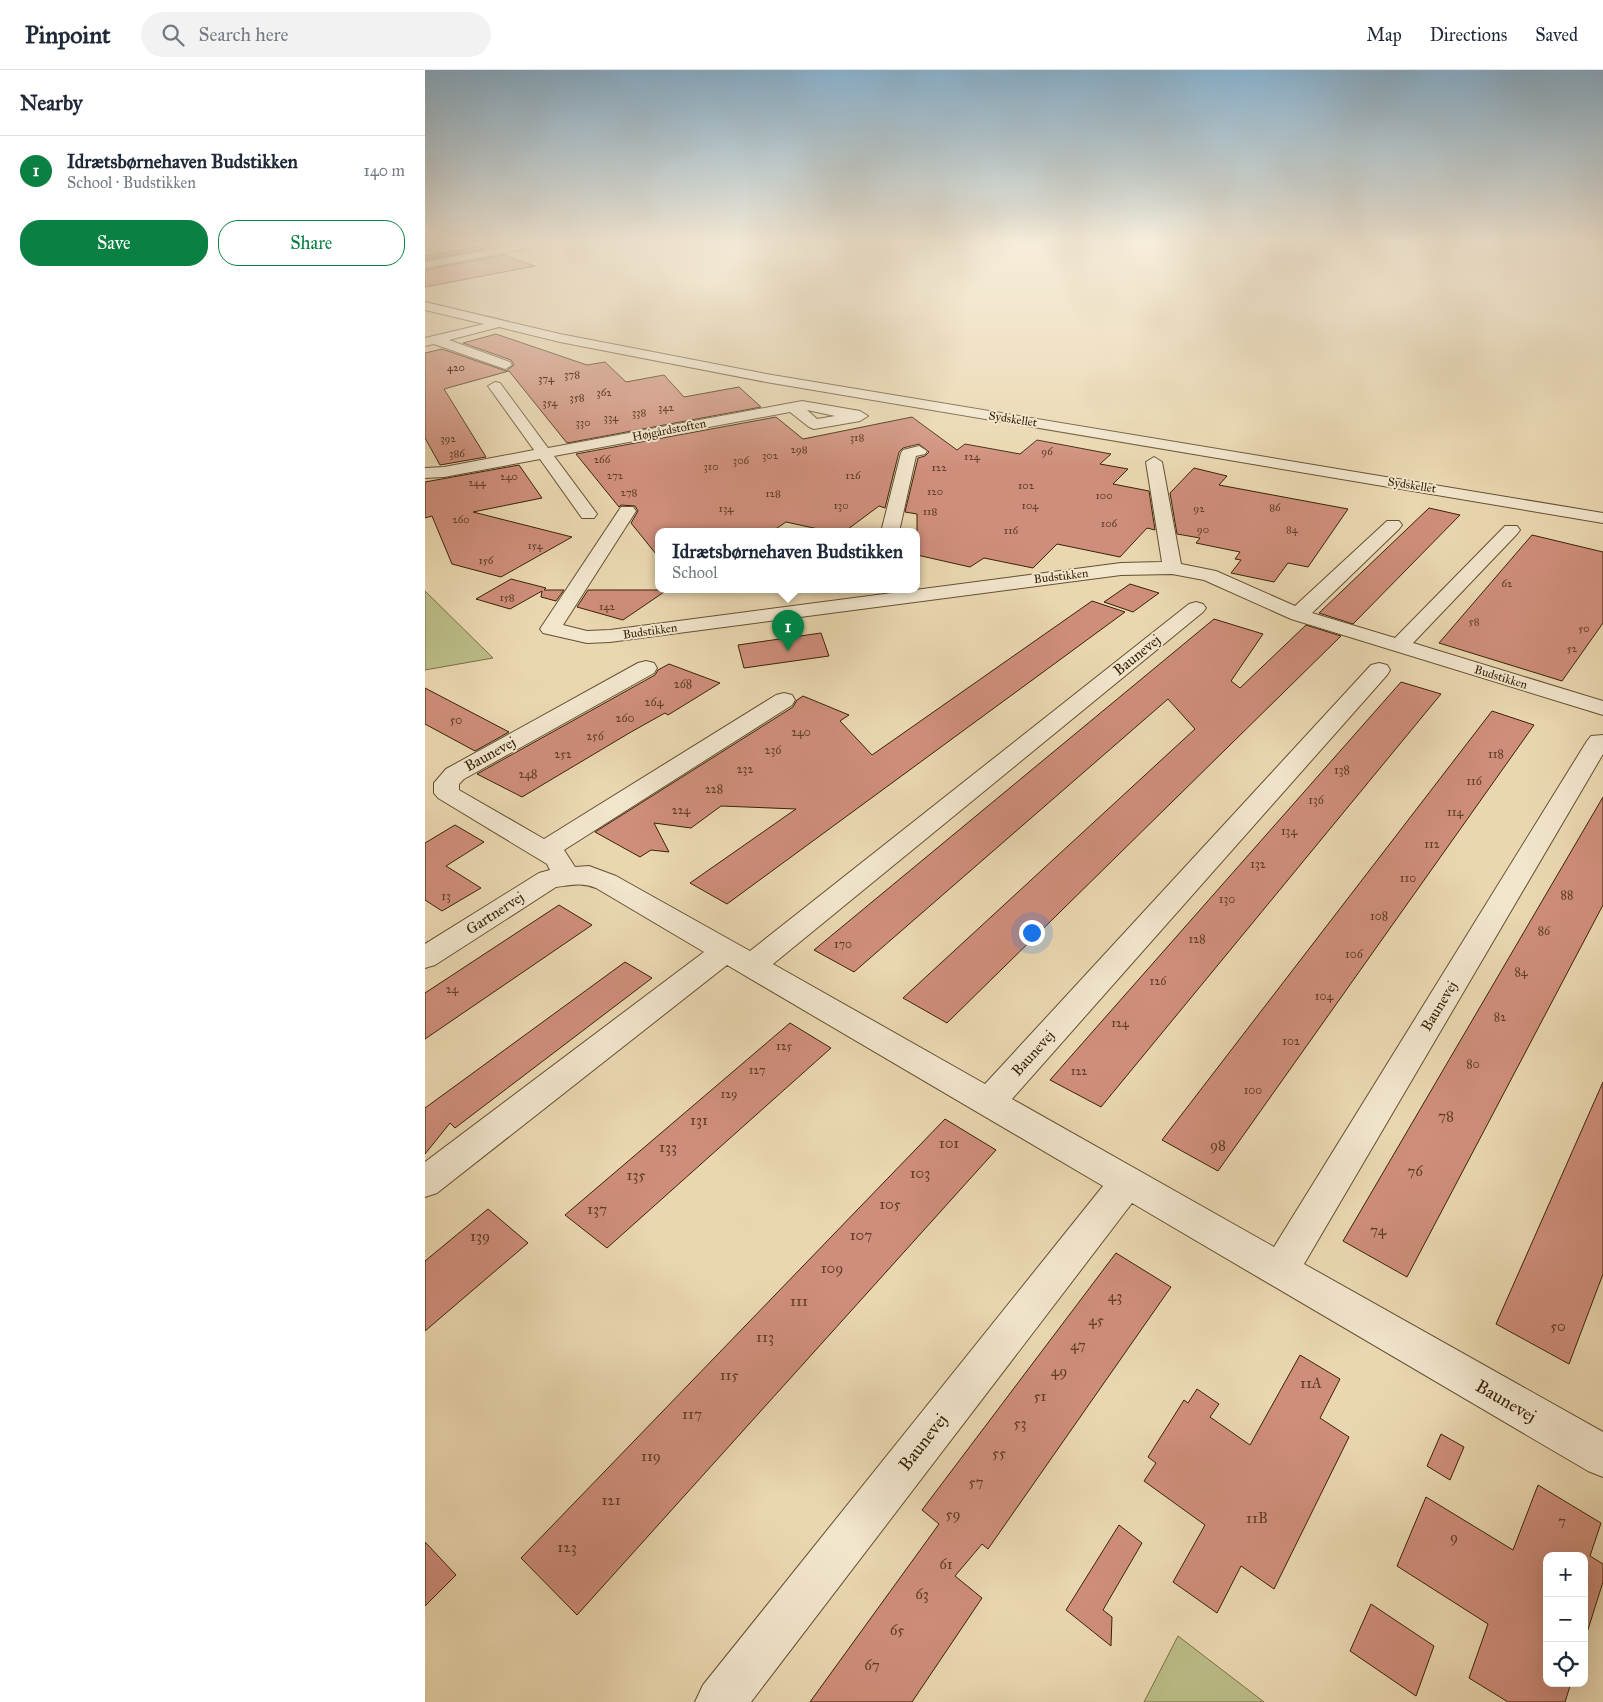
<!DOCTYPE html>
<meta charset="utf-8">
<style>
body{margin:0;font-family:"IM FELL Great Primer",serif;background:#f2f2f3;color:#1f2937}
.controls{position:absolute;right:15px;bottom:15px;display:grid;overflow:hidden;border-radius:10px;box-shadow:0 5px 20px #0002}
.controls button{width:45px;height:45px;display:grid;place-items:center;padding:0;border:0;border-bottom:1px solid #e0e1e3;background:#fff;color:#1f2937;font:25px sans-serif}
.you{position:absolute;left:606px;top:862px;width:18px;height:18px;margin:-12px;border:4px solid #fff;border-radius:50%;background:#1a73e8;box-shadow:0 0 0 8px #1a73e833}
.badge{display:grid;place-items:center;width:32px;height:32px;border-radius:50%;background:#0b8043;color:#fff;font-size:16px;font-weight:700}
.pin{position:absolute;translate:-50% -41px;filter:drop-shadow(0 1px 2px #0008)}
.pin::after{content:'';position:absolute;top:26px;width:18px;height:15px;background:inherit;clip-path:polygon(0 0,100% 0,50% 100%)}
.popup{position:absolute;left:230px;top:458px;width:265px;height:65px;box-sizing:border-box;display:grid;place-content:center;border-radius:10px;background:#fff;filter:drop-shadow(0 1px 4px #0005);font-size:16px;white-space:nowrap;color:#747a83}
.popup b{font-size:19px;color:#1f2937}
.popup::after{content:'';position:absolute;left:50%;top:100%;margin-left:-10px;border:10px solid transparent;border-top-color:#fff}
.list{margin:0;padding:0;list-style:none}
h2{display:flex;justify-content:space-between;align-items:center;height:65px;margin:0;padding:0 20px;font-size:21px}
h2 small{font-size:16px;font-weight:400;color:#747a83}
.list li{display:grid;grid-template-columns:32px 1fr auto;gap:15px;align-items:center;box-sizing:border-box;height:70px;padding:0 20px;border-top:1px solid #e0e1e3}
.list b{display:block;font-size:19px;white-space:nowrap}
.list p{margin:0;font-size:16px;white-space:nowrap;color:#747a83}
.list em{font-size:16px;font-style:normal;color:#747a83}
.actions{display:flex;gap:10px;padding:15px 20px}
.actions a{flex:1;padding:11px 0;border:1px solid #0b8043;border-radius:20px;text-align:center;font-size:18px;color:#0b8043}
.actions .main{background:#0b8043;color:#fff}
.icon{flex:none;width:28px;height:28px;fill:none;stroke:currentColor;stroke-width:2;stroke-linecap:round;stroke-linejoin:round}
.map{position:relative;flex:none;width:1178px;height:1632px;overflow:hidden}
header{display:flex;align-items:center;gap:30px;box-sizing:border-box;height:70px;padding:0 25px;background:#fff;border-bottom:1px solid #e0e1e3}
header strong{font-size:24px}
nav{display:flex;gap:28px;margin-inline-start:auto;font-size:18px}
.search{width:350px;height:45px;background:#f2f2f3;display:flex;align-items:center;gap:12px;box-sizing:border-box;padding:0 18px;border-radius:28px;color:#747a83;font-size:19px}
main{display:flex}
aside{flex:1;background:#fff}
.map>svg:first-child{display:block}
</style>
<header>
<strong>Pinpoint</strong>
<div class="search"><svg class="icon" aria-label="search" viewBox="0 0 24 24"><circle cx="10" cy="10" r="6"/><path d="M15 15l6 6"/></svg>Search here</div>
<nav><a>Map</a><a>Directions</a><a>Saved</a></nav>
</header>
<main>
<aside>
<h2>Nearby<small></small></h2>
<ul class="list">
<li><span class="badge">1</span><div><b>Idrætsbørnehaven Budstikken</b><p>School · Budstikken</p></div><em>140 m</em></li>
</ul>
<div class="actions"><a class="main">Save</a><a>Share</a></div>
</aside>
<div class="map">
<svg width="1178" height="1632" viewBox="0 0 1178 1632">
<rect width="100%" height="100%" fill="#ead7b0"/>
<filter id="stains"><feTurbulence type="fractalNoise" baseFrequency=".004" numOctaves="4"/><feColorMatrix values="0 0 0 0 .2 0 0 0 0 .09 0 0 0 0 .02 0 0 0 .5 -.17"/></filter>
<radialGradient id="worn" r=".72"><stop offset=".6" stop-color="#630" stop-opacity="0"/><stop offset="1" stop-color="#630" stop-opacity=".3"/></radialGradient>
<!-- green -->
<path fill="#bbbd88" stroke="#7a7048" d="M0 521 68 588 0 600Z
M753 1566 839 1632H719Z"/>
<!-- building -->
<path fill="#cf8e7b" stroke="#382307" d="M53 177 59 179 0 190V186Z
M78 185 110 196 0 217V200Z
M71 264 162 295 180 292 201 312 239 305 259 327 314 317 336 337 142 373 84 301 19 319 61 387 15 395 0 368V283L17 279 81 301 89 295 86 290 38 273Z
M351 347 378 369 487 347 532 380 540 374 595 384 612 370 686 384 675 394 703 399 688 414 724 421 730 460 722 458 695 487 632 474 608 498 559 488 545 497 492 485V444L480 442 493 388 500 386 504 382 494 374 478 378 474 382 460 438 454 436 419 462H407L361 452 346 462H234V481L231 484 206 453 213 441 210 436 196 435 194 437 151 384Z
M94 395 117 428 48 442 147 467 76 507 27 494 7 446 0 448V412Z
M769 398 802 406 794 415 923 439 883 497 863 493 849 512 806 503 816 490 810 489 815 482 771 473 775 468 752 464 745 423Z
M1004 438 1035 445 928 554 894 543Z
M1107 465 1178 482V553L1137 611 1014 573Z
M86 509 121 518 119 520H139L131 531 116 527 117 521 85 539 51 529Z
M705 514 734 523 708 542 679 532Z
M163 520H242L198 550 152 537Z
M667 531 700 542 302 834 265 813 371 739 296 736 266 758 229 753 244 782 226 780 215 787 170 762 368 637 372 630 378 626 424 645 415 651 447 685Z
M789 549 838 564 806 611 815 618 881 555 916 566 522 953 478 928 770 659 743 629 429 902 389 880Z
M396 563 404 586 319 598 313 575Z
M244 594 295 613 243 645 240 643 206 662 97 727 52 704 230 605 233 600Z
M976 612 1016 624 676 1037 625 1010Z
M0 618 84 662 50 681 0 654Z
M1067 641 1109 655 793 1101 737 1070Z
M1178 727V835L982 1207 918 1171Z
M30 755 59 772 21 796 56 818 17 841 0 830V773Z
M134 835 167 855 0 969V923Z
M200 892 227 908 30 1058 25 1053 0 1084V1038Z
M365 953 406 978 182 1178 140 1145Z
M1178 1012V1204L1144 1294 1071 1254Z
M520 1049 571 1080 152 1545 96 1488Z
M63 1139 103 1173 0 1261V1191Z
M691 1183 746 1217 563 1479 557 1474 530 1506 557 1528 487 1632H385L514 1454 497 1440Z
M875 1285 915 1309 895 1348 924 1367 849 1519 816 1496 792 1543 748 1512 780 1455 719 1411 731 1393 723 1387 759 1330 763 1333 772 1319 794 1334 785 1347 825 1375Z
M1016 1364 1039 1377 1025 1410 1002 1396Z
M1113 1415 1176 1453 1165 1486 1178 1494V1512L1159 1572V1486H1122V1613H1146L1140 1632H1083L1044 1608 1063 1554 972 1496 1001 1427 1088 1480Z
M694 1455 717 1473 678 1540 687 1547 686 1576 641 1540Z
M0 1472 31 1505 0 1536Z
M946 1534 1009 1576 991 1626 925 1581Z"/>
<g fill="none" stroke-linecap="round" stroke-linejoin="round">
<defs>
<path id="minor" d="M115 170H135L130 173 0 198V192Z
M0 232 135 264 341 304 1178 443V453L341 312 135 272 74 257 24 270 85 292 87 295 80 299 9 274 0 276V268L59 254 0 240Z
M70 312 75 313 123 378 377 331 435 341 443 346 435 351 389 359 384 357 365 342 129 386 172 444 169 448H157L115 389 19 407 0 408V398L19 397 109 380 63 316ZM382 340 410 346 392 349Z
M494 376 502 381 500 384 491 386 474 462H456L476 383 478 380Z
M729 387 737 392 756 494 791 501 870 536 962 451H974L977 455 974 459 887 543 970 568 1080 456H1092L1095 460 1092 464 988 573 1178 631V645L866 549 779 510 747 504 696 505 185 572 162 573 118 563 115 559 196 437H208L211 441 138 555 162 561 185 560 696 493 737 492 721 392Z
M771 532 778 534 781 538 778 542 348 894 560 1014 946 595 954 593 962 595 965 600 962 605 587 1029 849 1177 1162 671 1166 666 1178 665V684L879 1194 1178 1362V1407L1163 1401 707 1133 326 1632H270L278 1615 678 1116 302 895 12 1123 0 1127V1092L279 882 171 818C157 812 146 815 131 817L10 895 0 898V874L114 803 125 800 122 794 13 728 9 723V713L21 699 213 593 221 591 229 593 232 598 229 603 39 709 34 714V720L119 769 351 625 359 623 367 625 370 630 367 635 139 780 150 797 164 796 191 806 325 881 764 534Z"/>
</defs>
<!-- minor casing -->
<use href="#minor" stroke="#645031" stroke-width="2"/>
<!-- minor -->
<use href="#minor" fill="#f1e5cc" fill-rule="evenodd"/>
</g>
<!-- sky -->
<linearGradient id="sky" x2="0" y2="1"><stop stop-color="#89b5d4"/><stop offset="0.43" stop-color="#f6eddb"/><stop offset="1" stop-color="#f6eddb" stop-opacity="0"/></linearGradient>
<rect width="1178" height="398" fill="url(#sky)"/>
<g text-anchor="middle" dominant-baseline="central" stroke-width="4" stroke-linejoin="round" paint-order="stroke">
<!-- far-number labels -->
<g font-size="11" fill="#5e3e24">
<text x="31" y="297">420</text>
<text x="147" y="304">378</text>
<text x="121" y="308">374</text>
<text x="179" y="322">362</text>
<text x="152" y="327">358</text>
<text x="125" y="332">354</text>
<text x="241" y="337">342</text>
<text x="214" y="342">338</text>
<text x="186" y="347">334</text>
<text x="158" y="352">330</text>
<text x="432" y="367">318</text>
<text x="23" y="368">392</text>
<text x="374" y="379">298</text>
<text x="622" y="381">96</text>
<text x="32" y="383">386</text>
<text x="345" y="385">302</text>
<text x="547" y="386">124</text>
<text x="177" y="389">266</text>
<text x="316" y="390">306</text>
<text x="286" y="396">310</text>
<text x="514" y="397">122</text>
<text x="190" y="405">272</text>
<text x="428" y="405">126</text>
<text x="84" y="406">240</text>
<text x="52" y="412">244</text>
<text x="601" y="415">102</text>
<text x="510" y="421">120</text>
<text x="204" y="422">278</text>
<text x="348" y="423">128</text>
<text x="679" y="425">100</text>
<text x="416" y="435">130</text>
<text x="605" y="435">104</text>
<text x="850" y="437">86</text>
<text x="301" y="438">134</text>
<text x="774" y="438">92</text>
<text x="505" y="441">118</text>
<text x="36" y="449">260</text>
<text x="684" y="453">106</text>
<text x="778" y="459">90</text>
<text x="867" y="459">84</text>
<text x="586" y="460">116</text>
<text x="110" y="475">154</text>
<text x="61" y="490">156</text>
<text x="1082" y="513">62</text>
<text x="82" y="527">158</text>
<text x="182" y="536">142</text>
<text x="1049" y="551">58</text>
<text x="1159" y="558">50</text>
<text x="1147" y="578">52</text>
</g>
<!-- far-street labels -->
<g font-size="12" fill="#382307" stroke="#f1e5cc">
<text transform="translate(588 349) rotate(9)">Sydskellet</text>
<text transform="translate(244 360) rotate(-11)">Højgårdstoften</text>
<text transform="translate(987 415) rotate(9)">Sydskellet</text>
<text transform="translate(636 506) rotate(-7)">Budstikken</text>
<text transform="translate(225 561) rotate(-8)">Budstikken</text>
<text transform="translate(1076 607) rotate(17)">Budstikken</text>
</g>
<!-- number labels -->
<g font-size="12" fill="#5e3e24">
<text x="258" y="614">268</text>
<text x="229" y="632">264</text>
<text x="200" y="648">260</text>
<text x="31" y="650">50</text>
<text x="376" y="662">240</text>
<text x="170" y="666">256</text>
<text x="348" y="680">236</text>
<text x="138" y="684">252</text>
<text x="1071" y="684">118</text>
<text x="320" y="699">232</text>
<text x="917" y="700">138</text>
<text x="103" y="704">248</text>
<text x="1049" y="711">116</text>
<text x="289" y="719">228</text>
<text x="891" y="730">136</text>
<text x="256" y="740">224</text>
<text x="1030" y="742">114</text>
<text x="864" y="761">134</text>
<text x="1007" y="774">112</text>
<text x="833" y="794">132</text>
<text x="983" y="808">110</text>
<text x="1142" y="825">88</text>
<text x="21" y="826">13</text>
<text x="802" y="829">130</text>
<text x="954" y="846">108</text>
<text x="1119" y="861">86</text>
<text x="772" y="869">128</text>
<text x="418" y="874">170</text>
<text x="929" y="884">106</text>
<text x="1096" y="902">84</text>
<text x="733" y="911">126</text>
<text x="27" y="919">24</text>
<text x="899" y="926">104</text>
<text x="1075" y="947">82</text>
<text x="695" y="953">124</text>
<text x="866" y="971">102</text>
<text x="359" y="976">125</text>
<text x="1048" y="994">80</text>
<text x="332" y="1000">127</text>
<text x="654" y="1001">122</text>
<text x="828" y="1020">100</text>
<text x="304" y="1024">129</text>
</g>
<!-- street labels -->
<g font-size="15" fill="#382307" stroke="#f1e5cc">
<text transform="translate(712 585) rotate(-39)">Baunevej</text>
<text transform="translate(65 684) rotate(-29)">Baunevej</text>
<text transform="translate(70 843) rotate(-33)">Gartnervej</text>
<text transform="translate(1014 936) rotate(-59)">Baunevej</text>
<text transform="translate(608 983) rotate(-48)">Baunevej</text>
</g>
<!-- near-number labels -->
<g font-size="15" fill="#5e3e24">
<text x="1021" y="1046">78</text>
<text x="274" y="1050">131</text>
<text x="524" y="1073">101</text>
<text x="793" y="1075">98</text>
<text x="243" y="1077">133</text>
<text x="990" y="1101">76</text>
<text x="495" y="1103">103</text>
<text x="211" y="1105">135</text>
<text x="465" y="1134">105</text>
<text x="172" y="1139">137</text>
<text x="953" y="1160">74</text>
<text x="436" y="1165">107</text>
<text x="55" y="1166">139</text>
<text x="407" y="1198">109</text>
<text x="690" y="1226">43</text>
<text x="374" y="1231">111</text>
<text x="671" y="1250">45</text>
<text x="1133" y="1256">50</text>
<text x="340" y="1267">113</text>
<text x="653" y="1275">47</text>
<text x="634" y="1301">49</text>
<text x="304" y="1305">115</text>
<text x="886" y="1313">11A</text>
<text x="615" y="1326">51</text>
<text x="267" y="1344">117</text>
<text x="595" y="1353">53</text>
<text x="574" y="1383">55</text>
<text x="226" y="1386">119</text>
<text x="551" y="1412">57</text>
<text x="186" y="1430">121</text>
<text x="528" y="1444">59</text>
<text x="832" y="1448">11B</text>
<text x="1137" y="1451">7</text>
<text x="1029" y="1467">9</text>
<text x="142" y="1477">123</text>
<text x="521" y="1494">61</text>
<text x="497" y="1524">63</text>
<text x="472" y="1560">65</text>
<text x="447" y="1595">67</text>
</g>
<!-- near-street labels -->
<g font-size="18" fill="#382307" stroke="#f1e5cc">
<text transform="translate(1081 1331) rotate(30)">Baunevej</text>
<text transform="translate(498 1372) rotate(-52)">Baunevej</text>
</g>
</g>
<rect width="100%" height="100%" filter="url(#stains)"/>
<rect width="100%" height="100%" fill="url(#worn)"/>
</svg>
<div class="controls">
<button>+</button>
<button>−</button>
<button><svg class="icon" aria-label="locate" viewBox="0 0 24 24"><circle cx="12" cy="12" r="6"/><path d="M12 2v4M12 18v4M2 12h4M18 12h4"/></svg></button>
</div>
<div class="you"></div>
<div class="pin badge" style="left:363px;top:581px">1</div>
<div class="popup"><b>Idrætsbørnehaven Budstikken</b>School</div>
</div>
</main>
